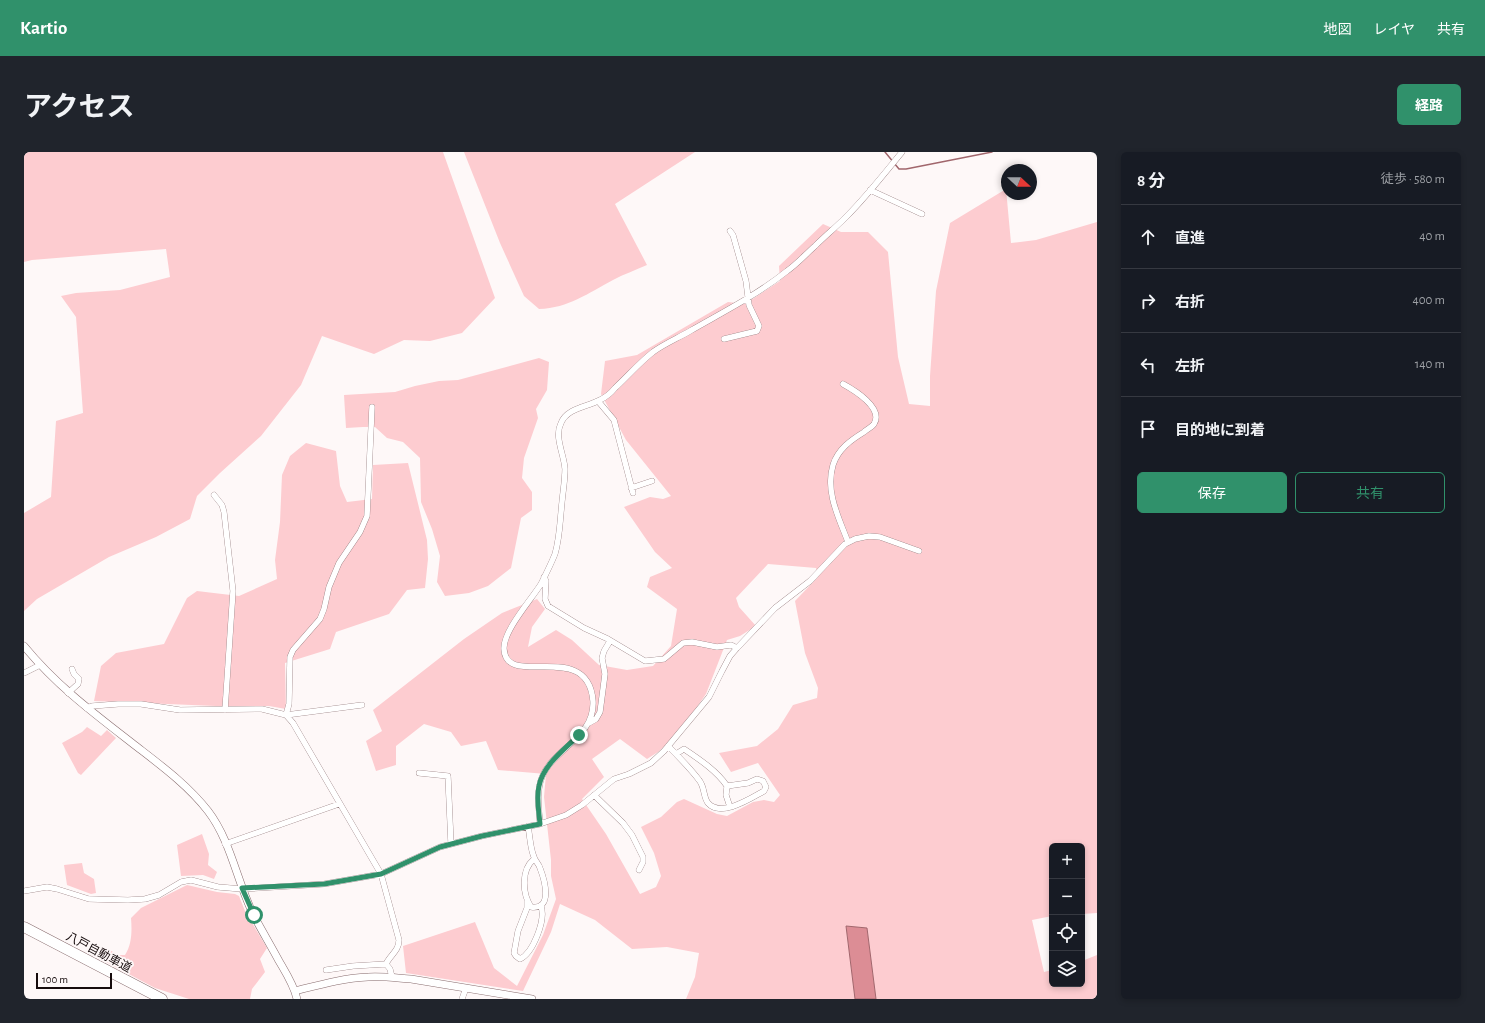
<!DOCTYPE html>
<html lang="ja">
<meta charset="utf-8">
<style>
body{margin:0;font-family:"Alegreya Sans","Noto Sans JP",sans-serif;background:#20242c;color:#f1f3f6}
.controls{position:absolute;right:12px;bottom:12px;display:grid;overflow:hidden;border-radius:6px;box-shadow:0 2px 6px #0003}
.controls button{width:36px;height:36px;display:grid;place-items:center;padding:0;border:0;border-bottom:1px solid #363941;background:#171b24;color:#f1f3f6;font:20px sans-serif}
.compass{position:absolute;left:977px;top:12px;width:36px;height:36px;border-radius:50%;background:#171b24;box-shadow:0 2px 6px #0003;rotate:112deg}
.scale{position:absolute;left:12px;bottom:10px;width:76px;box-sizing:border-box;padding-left:4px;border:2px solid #160c0d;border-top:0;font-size:11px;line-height:14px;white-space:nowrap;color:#160c0d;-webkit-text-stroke:3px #fef8f8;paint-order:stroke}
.stop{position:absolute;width:12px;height:12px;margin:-9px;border:3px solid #30916b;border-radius:50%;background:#fff}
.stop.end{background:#30916b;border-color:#fff;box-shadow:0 1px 4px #0008}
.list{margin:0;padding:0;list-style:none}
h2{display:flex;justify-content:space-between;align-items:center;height:52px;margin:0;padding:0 16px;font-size:17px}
h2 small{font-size:13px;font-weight:400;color:#9ea1a6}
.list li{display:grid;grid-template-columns:26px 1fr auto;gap:12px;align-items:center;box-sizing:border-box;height:64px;padding:0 16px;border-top:1px solid #363941}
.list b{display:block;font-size:15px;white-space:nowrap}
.list em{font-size:13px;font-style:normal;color:#9ea1a6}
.actions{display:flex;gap:8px;padding:12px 16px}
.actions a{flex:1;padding:9px 0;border:1px solid #30916b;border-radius:6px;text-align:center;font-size:14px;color:#30916b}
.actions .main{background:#30916b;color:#fff}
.icon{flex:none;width:22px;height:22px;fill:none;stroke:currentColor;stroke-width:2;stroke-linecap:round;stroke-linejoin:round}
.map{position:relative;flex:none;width:1073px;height:847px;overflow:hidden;border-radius:6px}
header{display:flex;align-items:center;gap:24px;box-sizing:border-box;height:56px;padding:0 20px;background:#30916b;color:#fff}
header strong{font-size:19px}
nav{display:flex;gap:22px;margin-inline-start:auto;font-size:14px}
.intro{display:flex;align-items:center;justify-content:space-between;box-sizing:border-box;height:96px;padding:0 24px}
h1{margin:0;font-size:28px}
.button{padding:10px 18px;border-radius:6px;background:#30916b;color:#fff;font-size:14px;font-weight:700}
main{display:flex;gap:24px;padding:0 24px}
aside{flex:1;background:#171b24;border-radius:6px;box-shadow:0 2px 6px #0003}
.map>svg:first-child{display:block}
</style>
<header>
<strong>Kartio</strong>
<nav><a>地図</a><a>レイヤ</a><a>共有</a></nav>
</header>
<div class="intro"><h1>アクセス</h1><a class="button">経路</a></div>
<main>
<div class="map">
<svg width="1073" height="847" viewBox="0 0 1073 847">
<rect width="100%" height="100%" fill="#fef8f8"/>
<!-- green -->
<path fill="#fdccd0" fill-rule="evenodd" d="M0 0H419L471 146 438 181 406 189 380 188 350 202 298 184 277 233 237 284 196 321 173 344 166 367 132 385 85 405 13 447 0 459V361L27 345 32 269 59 261 52 165 37 144 52 141 96 138 146 125 142 97 8 108 0 110Z
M440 0H671L591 52 623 113C612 118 600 122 589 128 564 141 545 156 515 157L500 144 476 91Z
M982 37 987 91 1012 88 1073 70V761L1058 762V694H1028V764L1008 768 1020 820 1028 818V832H1058V809L1073 803V847H852L843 776 822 774 831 847H662L671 825 675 801 643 795 608 797 571 768 536 752 527 780 499 839 382 821 379 794 451 770 470 816 493 834 519 783 532 747 527 724V708L520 645 522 622 474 618 462 589 437 594 427 580 400 572 372 594V613L352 619 342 589 358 579 349 558 440 487 478 461 513 447 521 457 508 475 504 495 532 478 548 488 575 513 603 518 629 514 647 494 653 457 623 435 626 425 648 416 631 400 600 355 626 345 639 347 647 344 602 288 577 242 581 209 613 203 704 150 721 152 756 129 755 114 799 72 817 80H844L864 100 874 205 885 252 906 254V224L912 139 926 71ZM744 412 792 416 794 425 771 449 781 501 794 536 793 546 769 553 754 577 733 594 695 601 707 620 734 611 756 643 750 650 740 648 729 650 703 664 693 662 660 647 653 650 637 665 617 675 630 701 637 724 632 735 616 742 582 682 558 647 580 625 568 607 596 587 623 607 634 600 654 582 682 542 703 488 716 484 732 474 715 455 712 446Z
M515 206 525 210 523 238 512 257 514 266 500 306 498 326 508 340V358L497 366 487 416 464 434 445 441 421 444 413 430 416 404 408 377 397 350 396 306 379 290 363 286 351 275H339L322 276 320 243 371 240 391 234 415 229 434 228Z
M282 291 312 299 316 334 323 350 348 347 349 313 384 311 403 388 404 407 401 436 383 438 365 462 312 480 306 497 261 511 262 557 245 554H192L70 549 77 514 92 501 140 492 163 446 173 439 215 444 253 427 251 408 256 370 258 323 266 304Z
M63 575 77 584 83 578 92 586 57 623 54 621 38 591 58 580Z
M178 682 185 702 184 713 193 720 190 727 179 723 157 724 153 693Z
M58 711 60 721 70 727 72 741 67 742 43 733 40 713Z
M163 733 193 740 211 742 215 744 221 759 243 796 236 807 241 820 228 837 226 847H165L131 836 69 803V796L84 797 94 803H101C108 792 108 779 107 766L117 756Z"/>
<!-- water -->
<path fill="#dc8d95" stroke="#a1666c" d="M822 774 843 776 852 847H831Z"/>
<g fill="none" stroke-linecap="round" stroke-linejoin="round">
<!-- stream -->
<path stroke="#a1666c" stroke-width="1.5" d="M861 0 875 17H882L968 0"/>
<defs>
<path id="minor" d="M846 38 898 62
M700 187 733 179 735 174 725 153 722 129 709 83 706 79
M819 232C830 238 860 256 850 272 848 275 842 278 840 280 827 288 814 297 809 313 801 340 815 366 824 390
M574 249 590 268 609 341
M607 336 628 329
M190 343 198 353 200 360 209 439 201 558
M520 425 522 429 521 447 524 454 560 476 584 487 621 509 640 507 659 491 668 490 693 495 707 493 713 496
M0 521 16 513
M44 541 54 532 55 527 50 522 48 517
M62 556 68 554 94 552H117L156 558 238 557 262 563 338 553
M262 563 265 552 266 505 269 498 296 467 300 457 305 435 315 411 336 380 343 364 348 255
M262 563 269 571 357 722 375 788C375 799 366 803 362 812
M565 571 572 567 576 560 581 522 578 506 580 499 586 489
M644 594C655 605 666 616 675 628 681 635 679 645 684 651 697 666 727 646 740 639L742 635 739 629 733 627 724 631 703 634
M652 602 660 597C675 607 693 619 703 634L702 643 706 655
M395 621 424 624 427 692
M570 643 599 671 608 683 619 705V710L615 718
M516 672C515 657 512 640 518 625 530 596 571 585 569 549 564 486 482 538 480 497 479 479 507 448 517 432 522 422 527 412 531 402 536 385 536 368 538 350 539 339 541 328 541 317 540 302 530 285 537 271 543 256 563 255 576 248 582 245 587 241 591 236 604 224 615 211 629 200 640 192 654 186 666 179 699 160 733 143 763 119 773 112 782 102 791 94 801 84 812 75 822 65 842 45 860 22 878 0
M504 674C506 684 506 696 510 705 511 709 515 712 516 716 521 729 529 758 507 755 498 741 497 718 510 707
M201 692 315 652
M0 739 23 735 33 737 65 747 104 748 121 747 135 743 157 730 167 728 194 735 218 737 300 732 357 722 416 695 458 684 516 672 542 663 558 653 590 627 605 622 627 611 640 599 685 545 698 519 706 504 713 496 751 456 786 429 821 392 831 387 845 384 856 385 895 399
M503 749V756L494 779 490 801 492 804 496 807C509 801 522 768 517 754
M302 818 329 814 362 812 366 817 368 825
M438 847 442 836"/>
<path id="tertiary" d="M0 494C32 533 68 560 108 591 135 612 163 632 184 659 207 689 213 730 230 764 238 779 247 794 255 809 262 821 270 833 273 847
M271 839C295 833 319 826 344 825 358 824 373 826 387 827L508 847"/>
<path id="motorway" d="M0 775 138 847"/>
</defs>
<!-- minor casing -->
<use href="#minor" stroke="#886c6e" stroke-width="6"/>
<!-- tertiary casing -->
<use href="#tertiary" stroke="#886c6e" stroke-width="8"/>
<!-- motorway casing -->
<use href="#motorway" stroke="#886c6e" stroke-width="11"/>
<!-- minor -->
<use href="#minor" stroke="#fff" stroke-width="5.5"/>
<!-- tertiary -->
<use href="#tertiary" stroke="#fff" stroke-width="7"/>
<!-- motorway -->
<use href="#motorway" stroke="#fff" stroke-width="10"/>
</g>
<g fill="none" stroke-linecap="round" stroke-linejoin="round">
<!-- route -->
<path stroke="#30916b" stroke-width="5" d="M230 763 218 736 300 732 357 722 416 695 458 684 516 672C515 660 512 646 515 634 519 613 540 598 555 583"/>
</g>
<g text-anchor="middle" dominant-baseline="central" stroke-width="3.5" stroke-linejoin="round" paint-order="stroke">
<!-- street labels -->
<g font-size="12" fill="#160c0d" stroke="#fef8f8">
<text transform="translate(75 800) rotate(28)">八戸自動車道</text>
</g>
</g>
</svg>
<div class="controls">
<button>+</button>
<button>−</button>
<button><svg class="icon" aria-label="locate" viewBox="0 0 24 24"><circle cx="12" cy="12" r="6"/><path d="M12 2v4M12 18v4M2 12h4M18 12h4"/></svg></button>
<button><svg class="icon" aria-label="layers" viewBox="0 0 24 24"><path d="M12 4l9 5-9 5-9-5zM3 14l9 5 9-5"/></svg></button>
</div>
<svg class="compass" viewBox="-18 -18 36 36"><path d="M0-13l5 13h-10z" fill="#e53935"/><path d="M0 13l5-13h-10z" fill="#9ea1a6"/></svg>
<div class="scale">100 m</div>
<div class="stop" style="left:230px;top:763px"></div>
<div class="stop end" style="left:555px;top:583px"></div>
</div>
<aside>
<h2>8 分<small>徒歩 · 580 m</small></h2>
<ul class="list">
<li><svg class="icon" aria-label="ahead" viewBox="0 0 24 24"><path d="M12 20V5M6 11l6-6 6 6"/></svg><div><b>直進</b></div><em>40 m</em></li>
<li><svg class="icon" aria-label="right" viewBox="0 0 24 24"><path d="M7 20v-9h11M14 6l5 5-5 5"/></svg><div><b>右折</b></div><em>400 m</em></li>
<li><svg class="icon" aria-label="left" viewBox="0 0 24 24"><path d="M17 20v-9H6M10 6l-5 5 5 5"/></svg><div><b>左折</b></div><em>140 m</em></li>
<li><svg class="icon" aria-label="arrive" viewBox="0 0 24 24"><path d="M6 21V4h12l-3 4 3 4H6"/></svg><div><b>目的地に到着</b></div></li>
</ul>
<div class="actions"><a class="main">保存</a><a>共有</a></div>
</aside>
</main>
